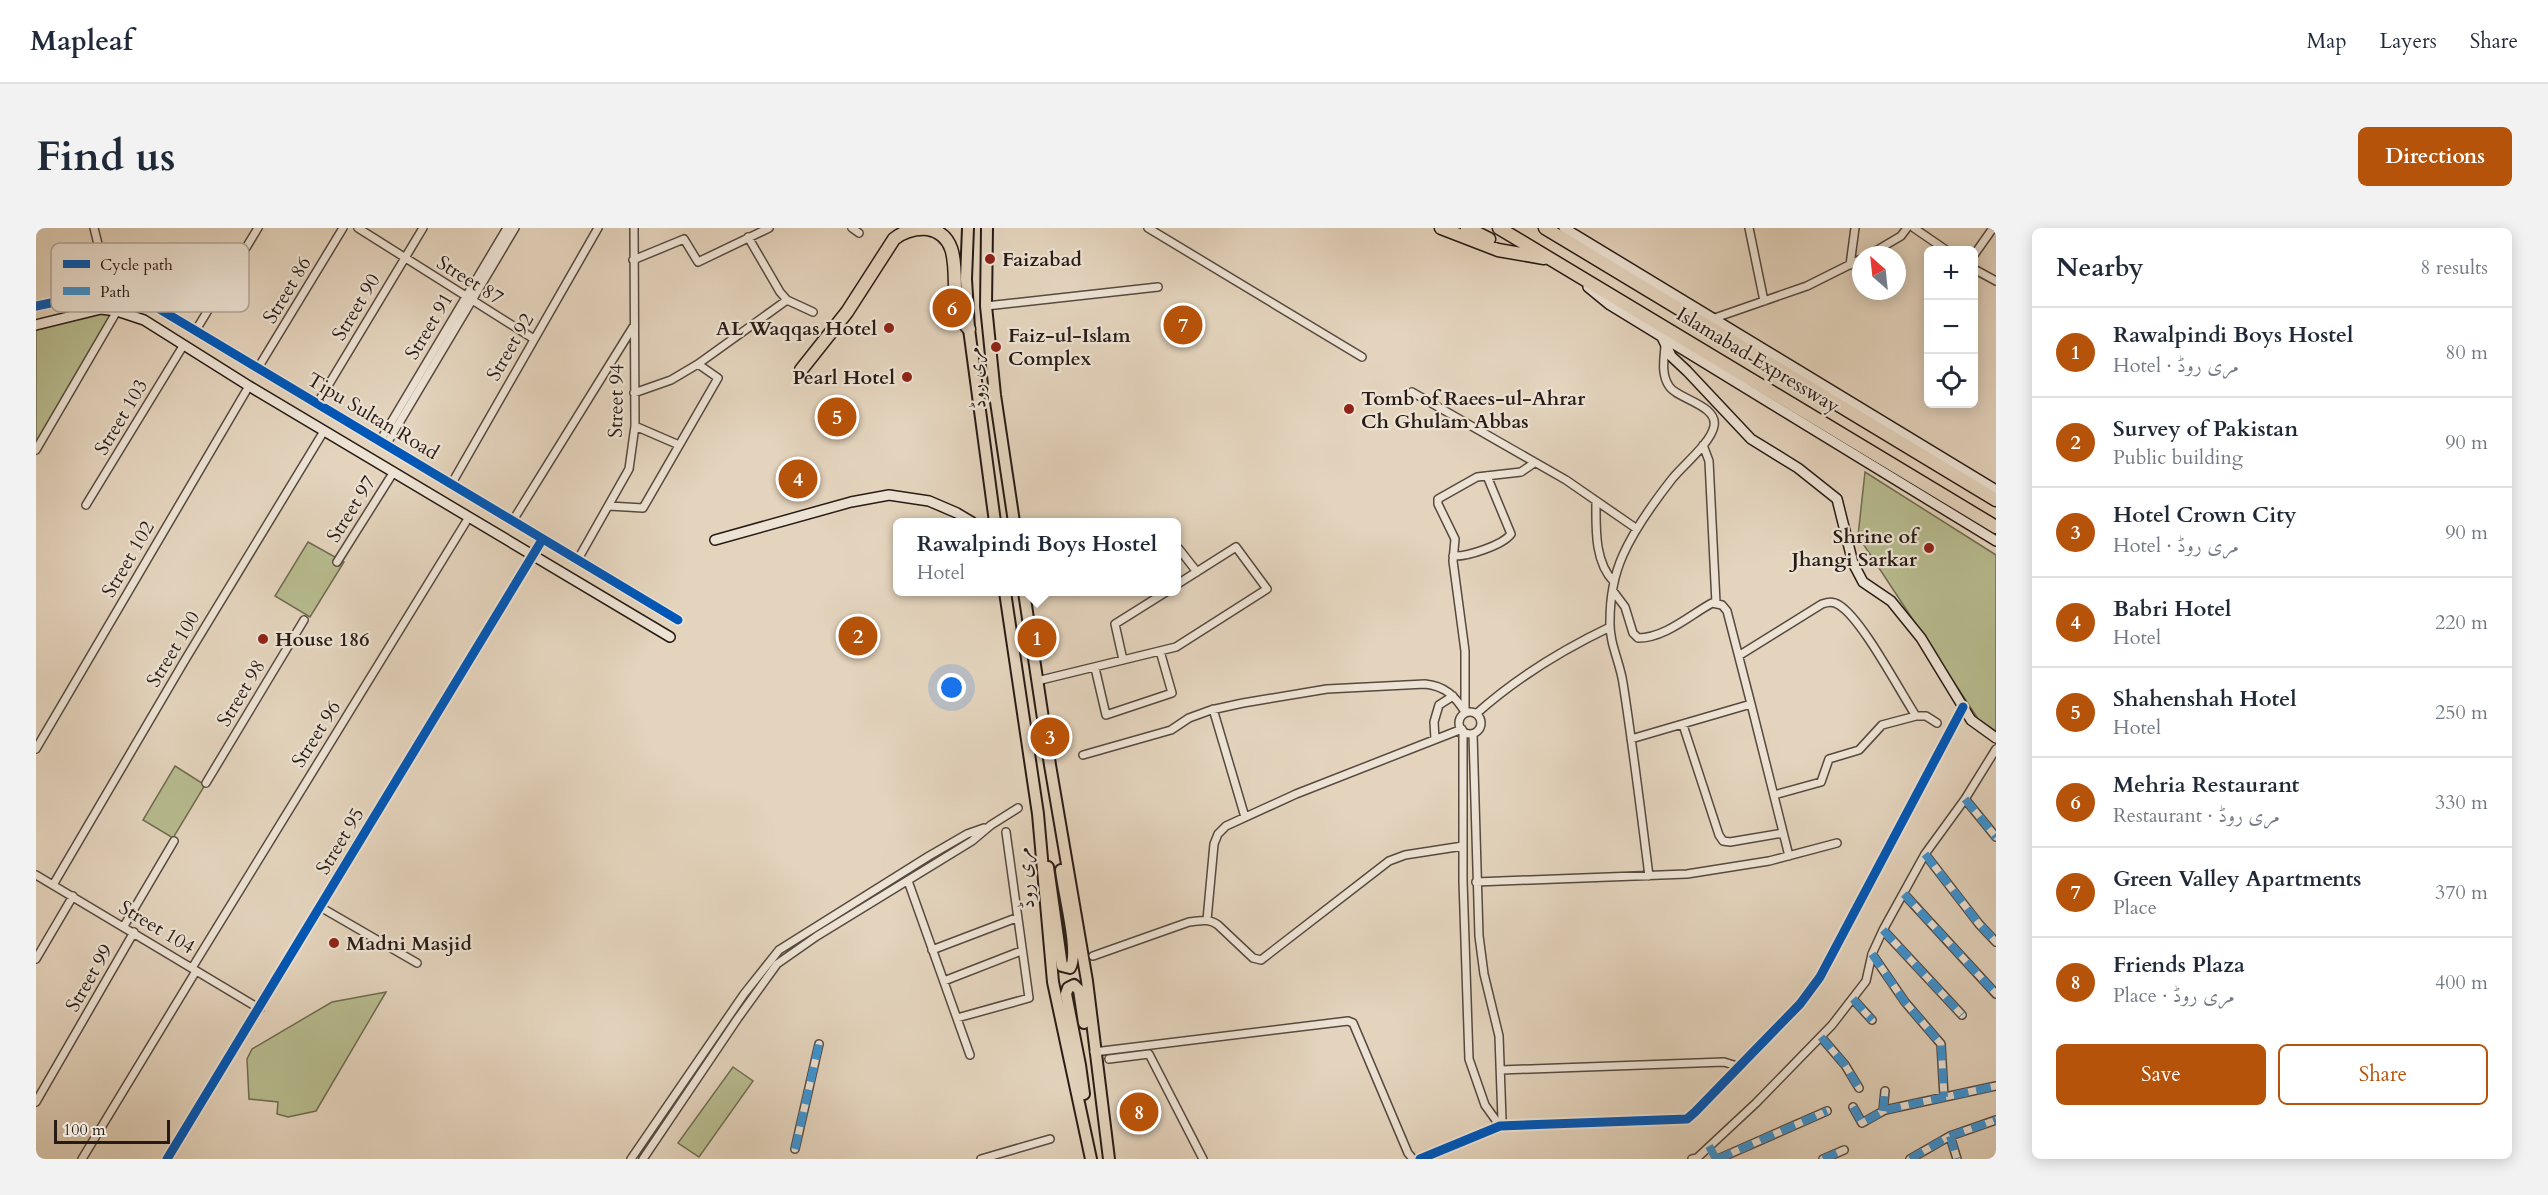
<!DOCTYPE html>
<meta charset="utf-8">
<style>
body{margin:0;font-family:Cardo,Amiri,serif;background:#f2f2f3;color:#1f2937}
.controls{position:absolute;right:18px;top:18px;display:grid;overflow:hidden;border-radius:9px;box-shadow:0 3px 15px #0003}
.controls button{width:54px;height:54px;display:grid;place-items:center;padding:0;border:0;border-bottom:2px solid #e0e1e3;background:#fff;color:#1f2937;font:30px sans-serif}
.compass{position:absolute;left:1816px;top:18px;width:54px;height:54px;border-radius:50%;background:#fff;box-shadow:0 3px 15px #0003;rotate:333deg}
.scale{position:absolute;left:18px;bottom:15px;width:116px;box-sizing:border-box;padding-left:6px;border:3px solid #281b16;border-top:0;font-size:16px;line-height:21px;white-space:nowrap;color:#281b16;-webkit-text-stroke:4px #ede3d4;paint-order:stroke}
.you{position:absolute;left:916px;top:460px;width:21px;height:21px;margin:-15px;border:4px solid #fff;border-radius:50%;background:#1a73e8;box-shadow:0 0 0 9px #1a73e833}
.badge{display:grid;place-items:center;width:39px;height:39px;border-radius:50%;background:#b45309;color:#fff;font-size:20px;font-weight:700}
.pin{position:absolute;translate:-50% -50%;border:3px solid #fff;box-shadow:0 2px 6px #0006}
.popup{position:absolute;left:857px;top:290px;width:288px;height:78px;box-sizing:border-box;display:grid;place-content:center;border-radius:9px;background:#fff;filter:drop-shadow(0 2px 4px #0005);font-size:20px;white-space:nowrap;color:#747a83}
.popup b{font-size:22px;color:#1f2937}
.popup::after{content:'';position:absolute;left:50%;top:100%;margin-left:-12px;border:12px solid transparent;border-top-color:#fff}
.list{margin:0;padding:0;list-style:none}
h2{display:flex;justify-content:space-between;align-items:center;height:78px;margin:0;padding:0 24px;font-size:26px}
h2 small{font-size:20px;font-weight:400;color:#747a83}
.list li{display:grid;grid-template-columns:39px 1fr auto;gap:18px;align-items:center;box-sizing:border-box;height:90px;padding:0 24px;border-top:2px solid #e0e1e3}
.list b{display:block;font-size:22px;white-space:nowrap}
.list p{margin:0;font-size:20px;white-space:nowrap;color:#747a83}
.list em{font-size:20px;font-style:normal;color:#747a83}
.actions{display:flex;gap:12px;padding:18px 24px}
.actions a{flex:1;padding:14px 0;border:2px solid #b45309;border-radius:9px;text-align:center;font-size:21px;color:#b45309}
.actions .main{background:#b45309;color:#fff}
.icon{flex:none;width:33px;height:33px;fill:none;stroke:currentColor;stroke-width:2;stroke-linecap:round;stroke-linejoin:round}
.map{position:relative;flex:none;width:1960px;height:931px;overflow:hidden;border-radius:9px}
header{display:flex;align-items:center;gap:36px;box-sizing:border-box;height:84px;padding:0 30px;background:#fff;border-bottom:2px solid #e0e1e3}
header strong{font-size:28px}
nav{display:flex;gap:33px;margin-inline-start:auto;font-size:21px}
.intro{display:flex;align-items:center;justify-content:space-between;box-sizing:border-box;height:144px;padding:0 36px}
h1{margin:0;font-size:42px}
.button{padding:15px 27px;border-radius:9px;background:#b45309;color:#fff;font-size:21px;font-weight:700}
main{display:flex;gap:36px;padding:0 36px}
aside{flex:1;background:#fff;border-radius:9px;box-shadow:0 3px 15px #0003}
.map>svg:first-child{display:block}
</style>
<header>
<strong>Mapleaf</strong>
<nav><a>Map</a><a>Layers</a><a>Share</a></nav>
</header>
<div class="intro"><h1>Find us</h1><a class="button">Directions</a></div>
<main>
<div class="map">
<svg width="1960" height="931" viewBox="0 0 1960 931">
<rect width="100%" height="100%" fill="#e4d4bd"/>
<filter id="stains"><feTurbulence type="fractalNoise" baseFrequency=".00333" numOctaves="4"/><feColorMatrix values="0 0 0 0 .2 0 0 0 0 .09 0 0 0 0 .02 0 0 0 .5 -.17"/></filter>
<radialGradient id="worn" r=".72"><stop offset=".6" stop-color="#630" stop-opacity="0"/><stop offset="1" stop-color="#630" stop-opacity=".3"/></radialGradient>
<!-- green -->
<path fill="#b7bc8f" stroke="#706c52" stroke-width="1.5" d="M63 85H77L0 216V101Z
M1829 244 1960 327V508L1950 503 1822 308Z
M272 314 308 334 274 389 239 368Z
M139 538 169 557 137 610 107 592Z
M350 764 280 883 252 889 241 886 242 874 213 871 211 831 216 821 296 774Z
M697 839 717 853 663 929 642 915Z"/>
<g fill="none" stroke-linecap="round" stroke-linejoin="round">
<defs>
<path id="street" d="M58 0 66 32V64
M322 0 498 111
M816 0 823 5
M1112 0 1326 129
M1713 0 1728 73
M1878 0 1910 22
M712 9 744 64 751 72 777 84
M1833 27 1865 8 1871 0
M1938 27 1957 0
M597 32 648 11 662 34 733 0
M1814 37 1819 0
M1938 41 1960 53
M950 78 1122 59
M1676 91 1771 58 1825 31
M160 102 222 0
M222 140 307 0
M1376 164 1530 252 1601 301
M598 165 635 152 662 136 751 72
M281 176 387 0
M599 198 643 217
M344 213 471 0
M350 217 479 0
M1667 217 1673 233 1680 375
M0 222 81 83
M416 255 562 0
M1560 273C1560 299 1558 334 1578 354
M50 277 147 118
M573 278 607 280 682 150 662 136
M476 294 597 99
M1143 321 1161 344
M1417 328C1431 329 1467 317 1475 306L1451 248
M541 333 593 241 599 198 598 0
M301 334 357 245
M1577 363 1589 379 1597 405 1602 410C1629 410 1654 387 1676 375L1686 377 1691 383 1715 476 1595 511
M1704 427 1786 376C1792 374 1797 373 1803 377 1826 391 1863 462 1880 488
M1087 432 1079 396 1130 364
M1059 440 1070 487 1136 465 1124 423
M1001 453 1140 419 1231 361 1200 319 1140 357
M1715 476 1753 628
M1177 481 1209 589
M1429 484V423L1417 333 1419 311 1402 276V271L1441 249 1485 244 1498 235
M1423 495a11 11 0 1 1 22 0a11 11 0 1 1-22 0Z
M1440 486C1480 450 1526 422 1574 399
M1647 497 1683 607 1687 613 1694 614 1747 605
M1427 503V653L1433 831 1449 877 1464 898
M1437 506 1443 708 1448 746 1463 808 1466 892 1464 898
M1399 511 1398 494 1403 477 1417 468
M0 521 213 158
M1047 527 1135 502 1153 490 1175 482 1207 475 1291 461 1389 456C1409 458 1419 468 1429 484
M170 555 268 392
M1738 567 1785 554 1793 531 1823 522 1846 497 1880 488H1890L1901 495
M1929 571 1960 609
M1889 626 1943 696 1960 714
M0 647 224 781
M1613 648C1605 584 1597 519 1587 455 1584 434 1573 415 1574 393 1574 371 1578 347 1587 327 1599 300 1618 274 1636 251 1647 237 1675 215 1678 198 1682 177 1641 171 1633 158 1625 146 1628 132 1629 118
M872 653 934 827
M1440 654 1651 646 1733 633 1801 615
M17 657 149 432 288 203
M1868 666 1960 766
M286 680 381 735
M1171 692 1178 616 1182 606 1190 598 1260 566 1426 501
M88 698 138 613
M1847 702 1926 787
M896 722 980 690
M1836 726 1869 774 1905 816 1908 869
M1057 728 1153 694C1164 693 1173 690 1182 697L1217 730 1225 732 1353 633 1369 627 1427 618
M0 731 37 668
M156 740 433 289
M908 753 985 723
M1817 771 1836 792
M921 790 993 770 970 604
M1785 809 1809 837 1823 860
M1058 824 1312 793 1317 795 1372 925 1377 931
M1073 831 1113 826 1167 931
M1465 842 1688 834 1704 839
M0 874 98 704
M1817 879 1826 895 1849 882 1960 858
M1847 883 1849 863
M1914 908 1921 931
M759 921 783 816
M46 931 160 743
M131 931 506 312
M595 931 708 766 743 722 893 628 931 606 948 600
M607 931 702 790 741 736 781 708 936 613 955 597 982 580
M945 931 1014 911
M1384 931 1464 898 1651 891 1659 884 1764 776 1784 749 1927 479
M1656 931 1661 930 1720 875 1796 797 1830 753 1836 726 1847 702 1889 626 1929 571 1960 521
M1682 931 1791 883
M1787 931 1808 922
M1874 931 1914 908 1960 892"/>
<path id="secondary" d="M1528 0 1960 262
M1552 59 1574 77 1960 313
M0 78 66 64 91 67 120 79 642 392
M0 97 65 81 81 83 108 92 213 158 634 409
M1625 107 1635 128 1651 143 1715 211 1762 240 1801 271 1817 335 1827 354 1855 373 1885 410 1935 492 1960 510
M679 312 815 274 853 267 893 273 921 285 936 294"/>
<path id="primary" d="M932 0 930 51 933 101 959 294
M951 0 950 78 959 167 978 294
M969 364 1002 586 1017 754 1055 931
M988 364 1014 537 1051 753 1073 931
M1012 639 1026 738 1034 740C1044 726 1027 663 1025 642
M1048 866 1044 837 1030 766 1032 760 1038 757 1043 762 1048 795"/>
<path id="highway" d="M1405 0 1462 22 1508 30
M1431 0 1453 11
M1463 0 1960 299
M1509 0 1960 272
M765 142 811 84 858 11C868 3 879 0 892 1 931 8 913 61 922 86 924 92 930 97 933 101"/>
</defs>
<!-- street casing -->
<use href="#street" stroke="#574940" stroke-width="10"/>
<!-- secondary casing -->
<use href="#secondary" stroke="#281b16" stroke-width="12"/>
<!-- primary casing -->
<use href="#primary" stroke="#281b16" stroke-width="14"/>
<!-- highway casing -->
<use href="#highway" stroke="#281b16" stroke-width="15"/>
<!-- street -->
<use href="#street" stroke="#ede3d4" stroke-width="7"/>
<!-- secondary -->
<use href="#secondary" stroke="#ede3d4" stroke-width="9"/>
<!-- primary -->
<use href="#primary" stroke="#e4d4bd" stroke-width="10"/>
<!-- highway -->
<use href="#highway" stroke="#e4d4bd" stroke-width="12"/>
<!-- quiet -->
<path stroke="#3c94d4" stroke-width="8" stroke-dasharray="15 8" stroke-linecap="butt" d="M1929 571 1960 609
M1889 626 1943 696 1960 714
M1868 666 1960 766
M1847 702 1926 787
M1836 726 1869 774 1905 816 1908 869
M1817 771 1836 792
M1785 809 1809 837 1823 860
M1817 879 1826 895 1849 882 1960 858
M1847 883 1849 863
M1914 908 1921 931
M1673 918 1680 931
M759 921 783 816
M1682 931 1791 883
M1787 931 1808 922
M1874 931 1914 908 1960 892"/>
<defs>
<path id="cycleway" d="M0 78 66 64 91 67 120 79 642 392
M131 931 506 312
M1384 931 1464 898 1651 891 1659 884 1764 776 1784 749 1927 479"/>
</defs>
<!-- cycleway casing -->
<use href="#cycleway" stroke="#ede3d4" stroke-width="13"/>
<!-- cycleway -->
<use href="#cycleway" stroke="#0057b8" stroke-width="9"/>
</g>
<!-- markers -->
<g fill="#8f2418" stroke="#ede3d4" stroke-width="2">
<circle cx="954" cy="31" r="6"/>
<circle cx="853" cy="100" r="6"/>
<circle cx="960" cy="119" r="6"/>
<circle cx="871" cy="149" r="6"/>
<circle cx="1313" cy="181" r="6"/>
<circle cx="1893" cy="320" r="6"/>
<circle cx="227" cy="411" r="6"/>
<circle cx="298" cy="715" r="6"/>
</g>
<g text-anchor="middle" dominant-baseline="central" stroke-width="4.5" stroke-linejoin="round" paint-order="stroke">
<!-- poi labels -->
<g font-size="20" font-weight="bold" fill="#281b16" stroke="#ede3d4" text-anchor="start">
<text x="966" y="31">Faizabad</text>
<text x="841" y="100" text-anchor="end">AL Waqqas Hotel</text>
<text x="972" y="107">Faiz-ul-Islam<tspan x="972" dy="23">Complex</tspan></text>
<text x="859" y="149" text-anchor="end">Pearl Hotel</text>
<text x="1325" y="170">Tomb of Raees-ul-Ahrar<tspan x="1325" dy="23">Ch Ghulam Abbas</tspan></text>
<text x="1881" y="308" text-anchor="end">Shrine of<tspan x="1881" dy="23">Jhangi Sarkar</tspan></text>
<text x="239" y="411">House 186</text>
<text x="310" y="715">Madni Masjid</text>
</g>
<!-- street labels -->
<g font-size="20" fill="#281b16" stroke="#ede3d4">
<text transform="translate(434 52) rotate(32)">Street 87</text>
<text transform="translate(251 62) rotate(-59)">Street 86</text>
<text transform="translate(320 79) rotate(-59)">Street 90</text>
<text transform="translate(393 98) rotate(-59)">Street 91</text>
<text transform="translate(474 119) rotate(-60)">Street 92</text>
<text transform="translate(1722 132) rotate(31)">Islamabad Expressway</text>
<text transform="translate(940 150) rotate(-96)">مری روڈ</text>
<text transform="translate(580 173) rotate(-89)">Street 94</text>
<text transform="translate(337 188) rotate(31)">Tipu Sultan Road</text>
<text transform="translate(85 189) rotate(-59)">Street 103</text>
<text transform="translate(315 281) rotate(-58)">Street 97</text>
<text transform="translate(92 331) rotate(-60)">Street 102</text>
<text transform="translate(137 421) rotate(-59)">Street 100</text>
<text transform="translate(205 465) rotate(-59)">Street 98</text>
<text transform="translate(280 506) rotate(-58)">Street 96</text>
<text transform="translate(304 613) rotate(-59)">Street 95</text>
<text transform="translate(989 650) rotate(-95)">مری روڈ</text>
<text transform="translate(121 699) rotate(31)">Street 104</text>
<text transform="translate(53 750) rotate(-60)">Street 99</text>
</g>
</g>
<!-- legend -->
<rect x="15" y="15" width="198" height="69" rx="9" fill="#ede3d4" stroke="#b2a79b" stroke-width="1.5"/>
<rect x="27" y="32" width="27" height="8" fill="#0057b8"/>
<rect x="27" y="59" width="27" height="8" fill="#3c94d4"/>
<g font-size="16" fill="#281b16">
<text x="64" y="42">Cycle path</text>
<text x="64" y="69">Path</text>
</g>
<rect width="100%" height="100%" filter="url(#stains)"/>
<rect width="100%" height="100%" fill="url(#worn)"/>
</svg>
<div class="controls">
<button>+</button>
<button>−</button>
<button><svg class="icon" aria-label="locate" viewBox="0 0 24 24"><circle cx="12" cy="12" r="6"/><path d="M12 2v4M12 18v4M2 12h4M18 12h4"/></svg></button>
</div>
<svg class="compass" viewBox="-18 -18 36 36"><path d="M0-13l5 13h-10z" fill="#e53935"/><path d="M0 13l5-13h-10z" fill="#747a83"/></svg>
<div class="scale">100 m</div>
<div class="you"></div>
<div class="pin badge" style="left:1001px;top:410px">1</div>
<div class="popup"><b>Rawalpindi Boys Hostel</b>Hotel</div>
<div class="pin badge" style="left:822px;top:408px">2</div>
<div class="pin badge" style="left:1014px;top:509px">3</div>
<div class="pin badge" style="left:762px;top:251px">4</div>
<div class="pin badge" style="left:801px;top:189px">5</div>
<div class="pin badge" style="left:916px;top:80px">6</div>
<div class="pin badge" style="left:1147px;top:97px">7</div>
<div class="pin badge" style="left:1103px;top:884px">8</div>
</div>
<aside>
<h2>Nearby<small>8 results</small></h2>
<ul class="list">
<li><span class="badge">1</span><div><b>Rawalpindi Boys Hostel</b><p>Hotel · مری روڈ</p></div><em>80 m</em></li>
<li><span class="badge">2</span><div><b>Survey of Pakistan</b><p>Public building</p></div><em>90 m</em></li>
<li><span class="badge">3</span><div><b>Hotel Crown City</b><p>Hotel · مری روڈ</p></div><em>90 m</em></li>
<li><span class="badge">4</span><div><b>Babri Hotel</b><p>Hotel</p></div><em>220 m</em></li>
<li><span class="badge">5</span><div><b>Shahenshah Hotel</b><p>Hotel</p></div><em>250 m</em></li>
<li><span class="badge">6</span><div><b>Mehria Restaurant</b><p>Restaurant · مری روڈ</p></div><em>330 m</em></li>
<li><span class="badge">7</span><div><b>Green Valley Apartments</b><p>Place</p></div><em>370 m</em></li>
<li><span class="badge">8</span><div><b>Friends Plaza</b><p>Place · مری روڈ</p></div><em>400 m</em></li>
</ul>
<div class="actions"><a class="main">Save</a><a>Share</a></div>
</aside>
</main>
